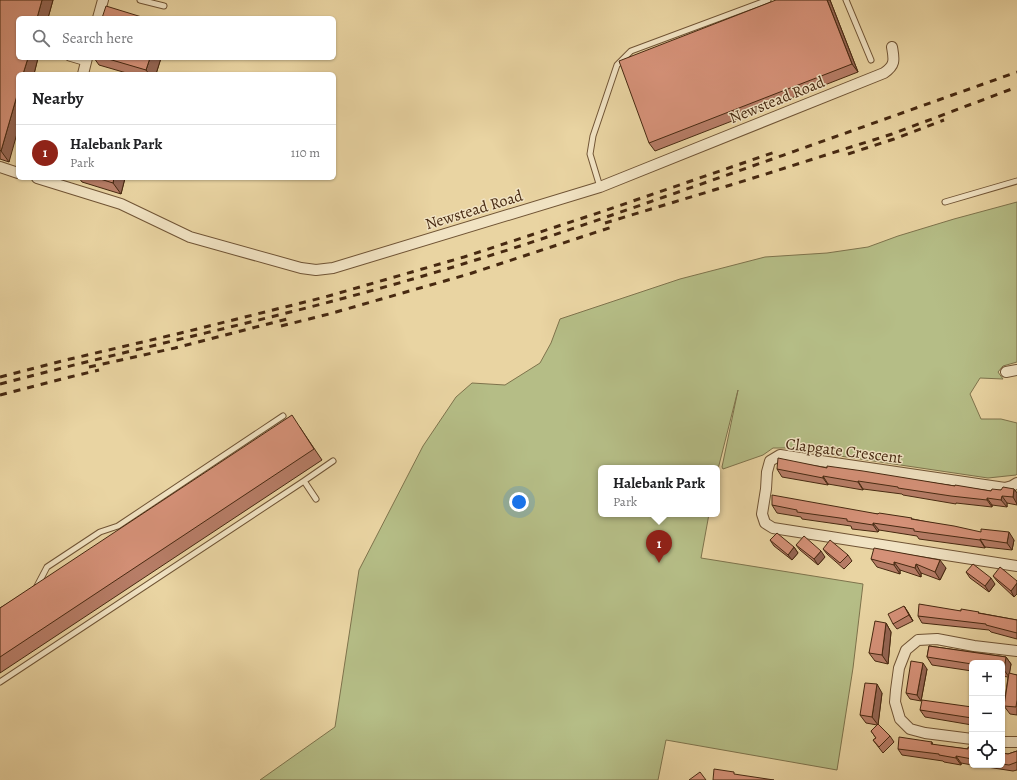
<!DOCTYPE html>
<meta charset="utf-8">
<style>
body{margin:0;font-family:Alegreya,serif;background:#f6f6f6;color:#202124}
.controls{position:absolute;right:12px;bottom:12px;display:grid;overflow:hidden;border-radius:6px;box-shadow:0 1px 3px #0004}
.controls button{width:36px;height:36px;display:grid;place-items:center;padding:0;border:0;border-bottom:1px solid #e0e0e0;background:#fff;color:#202124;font:20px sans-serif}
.you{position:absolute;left:519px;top:502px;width:14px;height:14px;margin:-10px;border:3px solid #fff;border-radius:50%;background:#1a73e8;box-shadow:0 0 0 6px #1a73e833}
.badge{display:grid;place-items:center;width:26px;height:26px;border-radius:50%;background:#8f2418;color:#fff;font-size:13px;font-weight:700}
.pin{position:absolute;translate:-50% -33px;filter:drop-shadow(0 1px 2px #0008)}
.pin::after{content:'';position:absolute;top:21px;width:14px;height:12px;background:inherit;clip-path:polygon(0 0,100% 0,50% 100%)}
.popup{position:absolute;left:598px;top:465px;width:122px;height:52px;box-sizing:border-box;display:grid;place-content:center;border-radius:6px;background:#fff;filter:drop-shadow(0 1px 3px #0005);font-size:13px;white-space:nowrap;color:#757577}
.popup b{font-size:15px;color:#202124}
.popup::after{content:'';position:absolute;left:50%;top:100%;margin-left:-8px;border:8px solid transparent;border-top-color:#fff}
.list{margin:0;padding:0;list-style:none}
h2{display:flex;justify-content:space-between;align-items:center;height:52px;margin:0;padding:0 16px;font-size:17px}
h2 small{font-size:13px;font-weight:400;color:#757577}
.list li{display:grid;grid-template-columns:26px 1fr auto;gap:12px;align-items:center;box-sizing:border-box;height:56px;padding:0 16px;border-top:1px solid #e0e0e0}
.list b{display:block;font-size:15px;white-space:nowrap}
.list p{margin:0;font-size:13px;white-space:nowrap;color:#757577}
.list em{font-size:13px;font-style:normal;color:#757577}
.icon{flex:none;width:22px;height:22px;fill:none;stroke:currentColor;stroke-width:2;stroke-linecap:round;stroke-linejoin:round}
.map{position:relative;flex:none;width:1017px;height:780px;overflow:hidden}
.search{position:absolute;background:#fff;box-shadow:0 1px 3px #0004;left:16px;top:16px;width:320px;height:44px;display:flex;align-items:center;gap:10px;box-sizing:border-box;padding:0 14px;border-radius:6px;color:#757577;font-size:15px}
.panel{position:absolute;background:#fff;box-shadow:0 1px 3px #0004;left:16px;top:72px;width:320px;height:108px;border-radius:6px}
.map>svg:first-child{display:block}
</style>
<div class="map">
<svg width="1017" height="780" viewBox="0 0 1017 780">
<rect width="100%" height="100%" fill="#e9d4a2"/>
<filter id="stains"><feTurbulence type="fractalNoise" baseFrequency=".005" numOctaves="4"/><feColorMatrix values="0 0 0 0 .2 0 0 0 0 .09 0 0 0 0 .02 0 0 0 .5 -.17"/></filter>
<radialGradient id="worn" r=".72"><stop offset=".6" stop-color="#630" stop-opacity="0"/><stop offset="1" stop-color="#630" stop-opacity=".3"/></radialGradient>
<!-- green -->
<path fill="#b5bd86" stroke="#7e734c" d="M1017 202V362L1003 366 998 372 1003 379 980 378 970 394 981 419H1001L1017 423V474L1016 475 988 478 786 448H773L763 455 723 469 722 467 738 390 717 473V468H601V514H709L701 558 863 584 853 668 837 770 666 740 658 780H260L335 727 359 570 423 446 456 397 472 383 505 385 540 363 551 343 560 319 680 279 765 257 827 253 868 247 898 236 954 219Z"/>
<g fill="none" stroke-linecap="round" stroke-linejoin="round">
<defs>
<path id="service" d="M140 0 164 6
M846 0 871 60
M69 58 86 63
M600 187 590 154 593 136 617 65 631 51 768 0
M945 202 1017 181
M304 481 316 499
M36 588 47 567 100 532 118 526 283 416
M0 682 304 481 333 461"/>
<path id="minor" d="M98 18 103 0
M83 74 87 58
M0 167 18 173
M37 178 121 204 190 237 301 268 316 270 333 268 600 187 884 73C896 65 894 59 892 47
M1006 372 1017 370
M1017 483 1012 486 1005 488 780 455 770 461 767 472 766 489 762 514 765 523 773 528 1017 566
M972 739 925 733 910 729 900 719 895 702 896 690 899 668 906 650 918 640 937 639 974 646 1017 651
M1002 742H1017"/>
</defs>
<!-- service casing -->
<use href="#service" stroke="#705435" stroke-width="7"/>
<!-- minor casing -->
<use href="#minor" stroke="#705435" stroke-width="12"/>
<!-- service -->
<use href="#service" stroke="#f1e3c3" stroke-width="5"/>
<!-- minor -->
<use href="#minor" stroke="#f1e3c3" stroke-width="10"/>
<!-- rail -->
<path stroke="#472911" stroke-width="3" stroke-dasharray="7 7" stroke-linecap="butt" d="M848 154 894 139 944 120
M605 223 747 180 892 134 1017 87
M281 326 329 314 469 274 615 226
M89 367 175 348 287 319
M0 377 66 360 185 332 325 297 464 257 601 212 775 152
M0 384C155 343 313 311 466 263 532 243 598 220 664 197 782 156 899 114 1017 72
M0 395 70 377 99 370"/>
</g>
<!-- wall -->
<path fill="#b77d67" stroke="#472911" d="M0 0H53L48 18H18L38 58 34 74H18L9 162 0 159Z
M830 0 858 72 655 151 649 143Z
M94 58H161L156 74H130L99 65Z
M79 178H125L121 194 82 182Z
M299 426 322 460 0 673V608Z
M827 468 955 486 991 491 1014 489 1017 493V505L1007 503V507L992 505V507L956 503V504L903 495 902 494 863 489V490L828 484V485L782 477 777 469Z
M772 505 878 514 913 519 1014 540 1012 550 985 547V548L919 539 917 536 879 530 878 532 852 529 851 526 802 519 801 517 777 513Z
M770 540 794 547 798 553 792 560 774 546Z
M796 545 825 557 818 565 800 550Z
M823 549 848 555 852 561 844 569 827 554Z
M871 559 946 568 940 580 921 573V577L900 570V574L877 567Z
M966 572 995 584 989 592 970 578Z
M993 576 1017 581V594L1014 597 997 581Z
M904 606 913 621 897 629 893 624Z
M961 611 979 613 1017 620V639L991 632 989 630 922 623 918 616Z
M886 623 891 632 888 664 875 661 869 653Z
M929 646 1006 657 1011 664 1009 674 1017 675V715L1010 714 1004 706 1008 677 1002 676V663H972V671L932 665 927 657Z
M927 669 921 701 910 699 906 693Z
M882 693 878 724 890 736 894 742 883 753 873 740 876 738 871 731 877 725 866 723 860 715Z
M972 707V725L925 717 920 710Z
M932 742 933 745 968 749 972 748V765L961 763V765L944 762 943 761 902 755 898 749Z
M1017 751V770L1013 771 974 765H1002V753L1008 754Z"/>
<!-- shaded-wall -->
<path fill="#956654" stroke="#472911" d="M42 0H53L48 18H37Z
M827 0H830L858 72 852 64Z
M28 58H38L34 74H23Z
M150 58H161L156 74H149L146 70Z
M18 92V130L9 162 1 151Z
M114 178H125L121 194 113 183Z
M823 476 828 484V485L823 478Z
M858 481 863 489V490L858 482Z
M1014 489 1017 493V504L1013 497Z
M1002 496 1007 503V507L1001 500Z
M987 498 992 505V507L987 500Z
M873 523 879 530 878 532 873 525Z
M1009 532 1014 540 1012 550 1007 543Z
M980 539 985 547V548L980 540Z
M794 547 798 553 792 560 788 555Z
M821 551 825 557 818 565 814 559Z
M940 560 946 568 940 580 935 572Z
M894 562 900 570V574L894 565Z
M916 564 921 573V577L915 568Z
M991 578 995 584 989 592 985 586Z
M1017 583V594L1014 597 1011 591Z
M904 606 908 612 913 621 909 615Z
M886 623 891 632 888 664 882 655Z
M1006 657 1011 664 1009 677 1004 670Z
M923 663 927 669 921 701 917 695Z
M877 684 882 693 878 725 872 717Z
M1002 716 1004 718 1002 730Z
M956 756 961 763V765L956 758Z"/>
<!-- building -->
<path fill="#d59178" stroke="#472911" d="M0 0H42L37 18H18V58H28L23 74H18V92L1 151 0 150Z
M776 0H827L852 64 649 143 619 61Z
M106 6 145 18H102Z
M105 58H150L146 70Z
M97 178H114L113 183Z
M292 415 314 449 0 657V608Z
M778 458 827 468V466L863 471 955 486V485L991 491 992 489 1001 490 1003 487 1014 489 1013 497 1002 496 1001 500 987 498V500L951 496 898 488V487L858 481V482L823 476V478L777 469Z
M772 495 878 514 879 513 912 518 911 519 954 526 981 532V529L1009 532 1007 543 980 539V540L914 531V529L873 523V525L847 521V519L797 512V510L772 505Z
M777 533 794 547 788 555 770 540Z
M804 536 821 551 814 559 796 545Z
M830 540 848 555 840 563 823 549Z
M874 548 940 560 935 572 916 564 915 568 894 562V565L871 559Z
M973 564 991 578 985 586 966 572Z
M1000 567 1017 581V583L1011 591 993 576Z
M919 604 961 611V609L979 612 978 613 1017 620V633L986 625V624L918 616Z
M904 606 909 615 893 624 888 614Z
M875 621 886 623 882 655 869 653Z
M929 646 1006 657 1004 670 1002 669V663H972V664L927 657Z
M911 661 923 663 917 695 906 693Z
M1009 673 1017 675V700L1016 707 1004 706Z
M865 683 877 684 872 717 860 715Z
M922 700 972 707V718L920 710Z
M878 724 890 736 879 747 873 740 876 738 871 731Z
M899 737 932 742 931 744 968 749V747L972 748V759L956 756V758L939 755V754L898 749Z
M1017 751V762L1009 765 1002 764V753L1008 754Z
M714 769 734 772V774L774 780H713Z
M700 772 706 780H689Z"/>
<g text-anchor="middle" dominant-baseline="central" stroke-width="3" stroke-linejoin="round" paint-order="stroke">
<!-- street labels -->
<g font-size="16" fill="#472911" stroke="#f1e3c3">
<text transform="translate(777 100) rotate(-22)">Newstead Road</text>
<text transform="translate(474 210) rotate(-17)">Newstead Road</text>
<text transform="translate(844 451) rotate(7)">Clapgate Crescent</text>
</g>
</g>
<rect width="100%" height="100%" filter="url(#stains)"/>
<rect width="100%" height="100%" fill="url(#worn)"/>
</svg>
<div class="controls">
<button>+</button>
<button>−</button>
<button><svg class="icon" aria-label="locate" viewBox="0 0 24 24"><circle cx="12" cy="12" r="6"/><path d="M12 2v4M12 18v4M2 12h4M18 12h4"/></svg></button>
</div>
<div class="you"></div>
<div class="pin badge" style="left:659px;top:563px">1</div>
<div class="popup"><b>Halebank Park</b>Park</div>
<div class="search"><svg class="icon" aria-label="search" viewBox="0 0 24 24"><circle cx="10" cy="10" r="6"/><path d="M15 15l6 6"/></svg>Search here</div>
<section class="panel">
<h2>Nearby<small></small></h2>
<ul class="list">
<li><span class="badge">1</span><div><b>Halebank Park</b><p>Park</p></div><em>110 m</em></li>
</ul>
</section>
</div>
